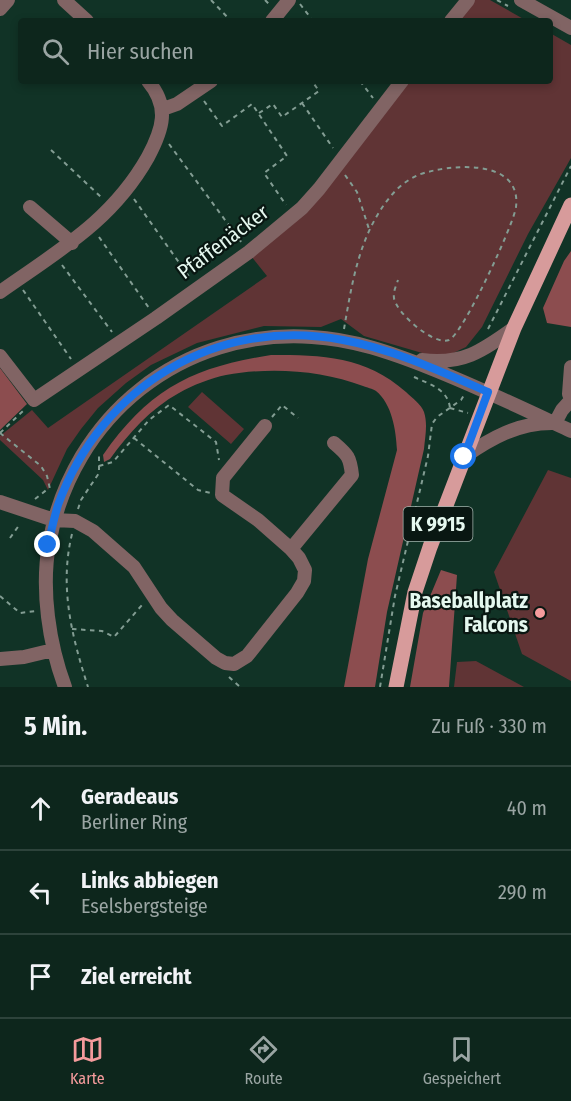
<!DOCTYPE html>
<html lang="de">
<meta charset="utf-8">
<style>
body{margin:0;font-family:"Fira Sans Condensed",sans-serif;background:#1b3229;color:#f1f3f6}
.stop{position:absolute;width:18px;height:18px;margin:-14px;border:4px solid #1a73e8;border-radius:50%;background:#fff}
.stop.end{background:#1a73e8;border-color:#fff;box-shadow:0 2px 6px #0008}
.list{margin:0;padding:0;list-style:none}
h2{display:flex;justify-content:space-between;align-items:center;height:78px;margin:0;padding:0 24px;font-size:26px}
h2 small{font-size:20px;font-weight:400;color:#9aa5a3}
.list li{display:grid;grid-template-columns:39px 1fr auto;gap:18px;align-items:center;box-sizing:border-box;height:84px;padding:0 24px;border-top:2px solid #2d433b}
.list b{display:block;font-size:22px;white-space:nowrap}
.list p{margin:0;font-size:20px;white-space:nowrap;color:#9aa5a3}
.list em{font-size:20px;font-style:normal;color:#9aa5a3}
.icon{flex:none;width:33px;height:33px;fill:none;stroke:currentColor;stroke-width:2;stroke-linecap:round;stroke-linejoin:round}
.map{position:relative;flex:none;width:571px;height:687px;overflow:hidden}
.search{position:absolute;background:#0d261c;box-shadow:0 3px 9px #0003;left:18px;right:18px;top:18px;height:66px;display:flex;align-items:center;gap:15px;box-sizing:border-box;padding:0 21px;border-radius:6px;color:#9aa5a3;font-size:22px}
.sheet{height:330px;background:#0d261c}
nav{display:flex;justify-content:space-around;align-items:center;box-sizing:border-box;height:84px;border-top:2px solid #2d433b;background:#0d261c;font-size:16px;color:#9aa5a3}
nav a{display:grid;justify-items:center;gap:3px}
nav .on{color:#f59b9c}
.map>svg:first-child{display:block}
</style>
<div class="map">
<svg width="571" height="687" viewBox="0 0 571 687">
<rect width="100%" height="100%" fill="#113326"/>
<!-- green -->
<path fill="#603435" d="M472 0H490L527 21H455Z
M550 33 571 45V158L528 234 482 327 466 347 449 355H429L364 336 341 319 321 327 264 326 197 343 151 365 126 383 98 408 81 429 67 449 48 490 43 480 0 440V436L32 410 48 428 267 276 251 256 292 225 313 204 407 81H550Z
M202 392 244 429 231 444 188 407Z
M548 470 571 478V681L522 654 494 572Z
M476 661 524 687H454L457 662Z"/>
<!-- forest -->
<path fill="#8c4d4f" d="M571 251V327L547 323 543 308 564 261Z
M271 355C323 355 365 356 406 392 412 398 421 404 424 412 428 424 425 437 424 449L387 612 375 687H344L368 559 397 450C396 430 392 404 376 391 373 389 366 387 363 386 321 370 270 367 226 375 211 378 193 385 179 393 150 409 129 433 110 459L104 462 103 455C149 389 193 367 271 355Z
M0 368 27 404 0 430Z
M441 570 457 575 449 687H410L423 613Z"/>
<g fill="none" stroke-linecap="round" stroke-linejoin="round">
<!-- path -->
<path stroke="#839d93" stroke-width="2" stroke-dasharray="4.5 4.5" stroke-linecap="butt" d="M211 0 231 21
M265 0 270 5
M497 0 508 6
M300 4 313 21
M360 81 373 98
M204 101 222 126 252 104 287 156 264 173 286 205
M302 103 333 148
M259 113 273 104 282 117 319 91 312 81
M169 144 242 243
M51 150 101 197
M345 175 357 192 369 229
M134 199 190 278
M99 237 149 308
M62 265 112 332
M23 290 71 359
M344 329C352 283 359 235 390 197 397 188 407 180 418 175 448 164 522 157 516 207 514 224 463 334 449 340 434 346 396 313 394 298 393 292 396 286 398 280
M488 329 571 166
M414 377C429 384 448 389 450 408
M450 408 468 413
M272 417 282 405 298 418
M0 433 41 466 47 476 50 489
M0 433 24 410
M134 438 198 490 211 493
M99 466 113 462 149 420 169 405 216 442 219 460
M35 499 49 488
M78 509 81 500 99 473V454
M72 534C59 587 72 637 88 687
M10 538 20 524
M0 596 20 613 36 611
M72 629 102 631 114 637 142 605
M229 677 240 687
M380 687 395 596 428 456 432 424 437 417 461 400 464 395"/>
<!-- minor -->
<path stroke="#816464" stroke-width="14" d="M64 0 87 21
M521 0 571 28
M0 9 8 0
M272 21 289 0
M451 21 468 0
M163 109 177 104 211 81
M30 207 72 243
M0 292C58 251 112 221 148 157 163 129 170 107 148 81
M0 356 34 400 156 318 249 252 302 208 319 189 402 81
M422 360C463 365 482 351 514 328
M571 367 569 394 571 398
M555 423 562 410 571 400
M464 457C491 438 518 423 552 423
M0 502 54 520 75 521 93 531 134 567 161 608 172 620 216 658 225 663 234 664 247 656 297 593 304 581 305 570 299 558 291 549 258 520 222 495 223 478 265 426
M291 549 352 475C350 457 348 455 334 443
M0 659 24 657 53 650
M65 687C49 644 41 590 49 544 72 416 182 328 312 337 353 339 392 353 430 368 478 387 524 409 571 431"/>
<!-- major -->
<path stroke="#d79b9b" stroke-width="15" d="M396 687 415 592 430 547 514 328 571 205"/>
</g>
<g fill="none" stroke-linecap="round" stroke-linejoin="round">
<!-- route -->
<path stroke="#1a73e8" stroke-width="8" d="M48 545C51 532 54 518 58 505 101 386 217 316 343 340 393 349 442 372 488 392L464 457"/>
</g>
<!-- markers -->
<circle fill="#f59b9c" stroke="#091712" stroke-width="2" cx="540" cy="613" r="6"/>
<g text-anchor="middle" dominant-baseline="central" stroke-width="4.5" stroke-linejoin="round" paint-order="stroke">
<!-- shield labels -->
<rect fill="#091712" stroke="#a3b4ad" stroke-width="1.5" x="403.5" y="507" width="69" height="34" rx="4.5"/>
<g font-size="20" font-weight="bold" fill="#e5f8ef">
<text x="438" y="524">K 9915</text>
</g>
<!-- street labels -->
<g font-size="21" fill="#e5f8ef" stroke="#091712">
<text transform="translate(223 242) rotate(-37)">Pfaffenäcker</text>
</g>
<!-- poi labels -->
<g font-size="21" font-weight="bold" fill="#e5f8ef" stroke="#091712" text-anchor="end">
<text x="528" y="601">Baseballplatz<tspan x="528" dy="24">Falcons</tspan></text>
</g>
</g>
</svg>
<div class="stop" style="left:464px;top:457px"></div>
<div class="stop end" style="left:48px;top:545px"></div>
<div class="search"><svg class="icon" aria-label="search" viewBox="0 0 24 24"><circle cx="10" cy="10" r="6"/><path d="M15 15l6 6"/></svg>Hier suchen</div>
</div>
<section class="sheet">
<h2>5 Min.<small>Zu Fuß · 330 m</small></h2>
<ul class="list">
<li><svg class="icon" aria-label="ahead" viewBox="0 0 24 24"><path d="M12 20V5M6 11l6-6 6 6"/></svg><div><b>Geradeaus</b><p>Berliner Ring</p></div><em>40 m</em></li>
<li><svg class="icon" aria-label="left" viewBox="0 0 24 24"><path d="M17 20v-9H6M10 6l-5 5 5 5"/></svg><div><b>Links abbiegen</b><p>Eselsbergsteige</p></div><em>290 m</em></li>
<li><svg class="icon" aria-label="arrive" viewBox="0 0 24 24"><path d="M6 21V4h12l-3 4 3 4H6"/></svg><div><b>Ziel erreicht</b></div></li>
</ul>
</section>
<nav>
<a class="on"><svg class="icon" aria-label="map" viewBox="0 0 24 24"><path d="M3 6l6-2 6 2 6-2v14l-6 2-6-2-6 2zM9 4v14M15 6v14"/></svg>Karte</a>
<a><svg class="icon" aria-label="directions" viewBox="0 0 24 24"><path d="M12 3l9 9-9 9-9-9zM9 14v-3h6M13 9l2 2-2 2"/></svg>Route</a>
<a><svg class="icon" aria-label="saved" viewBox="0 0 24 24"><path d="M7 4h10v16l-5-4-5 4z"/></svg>Gespeichert</a>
</nav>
